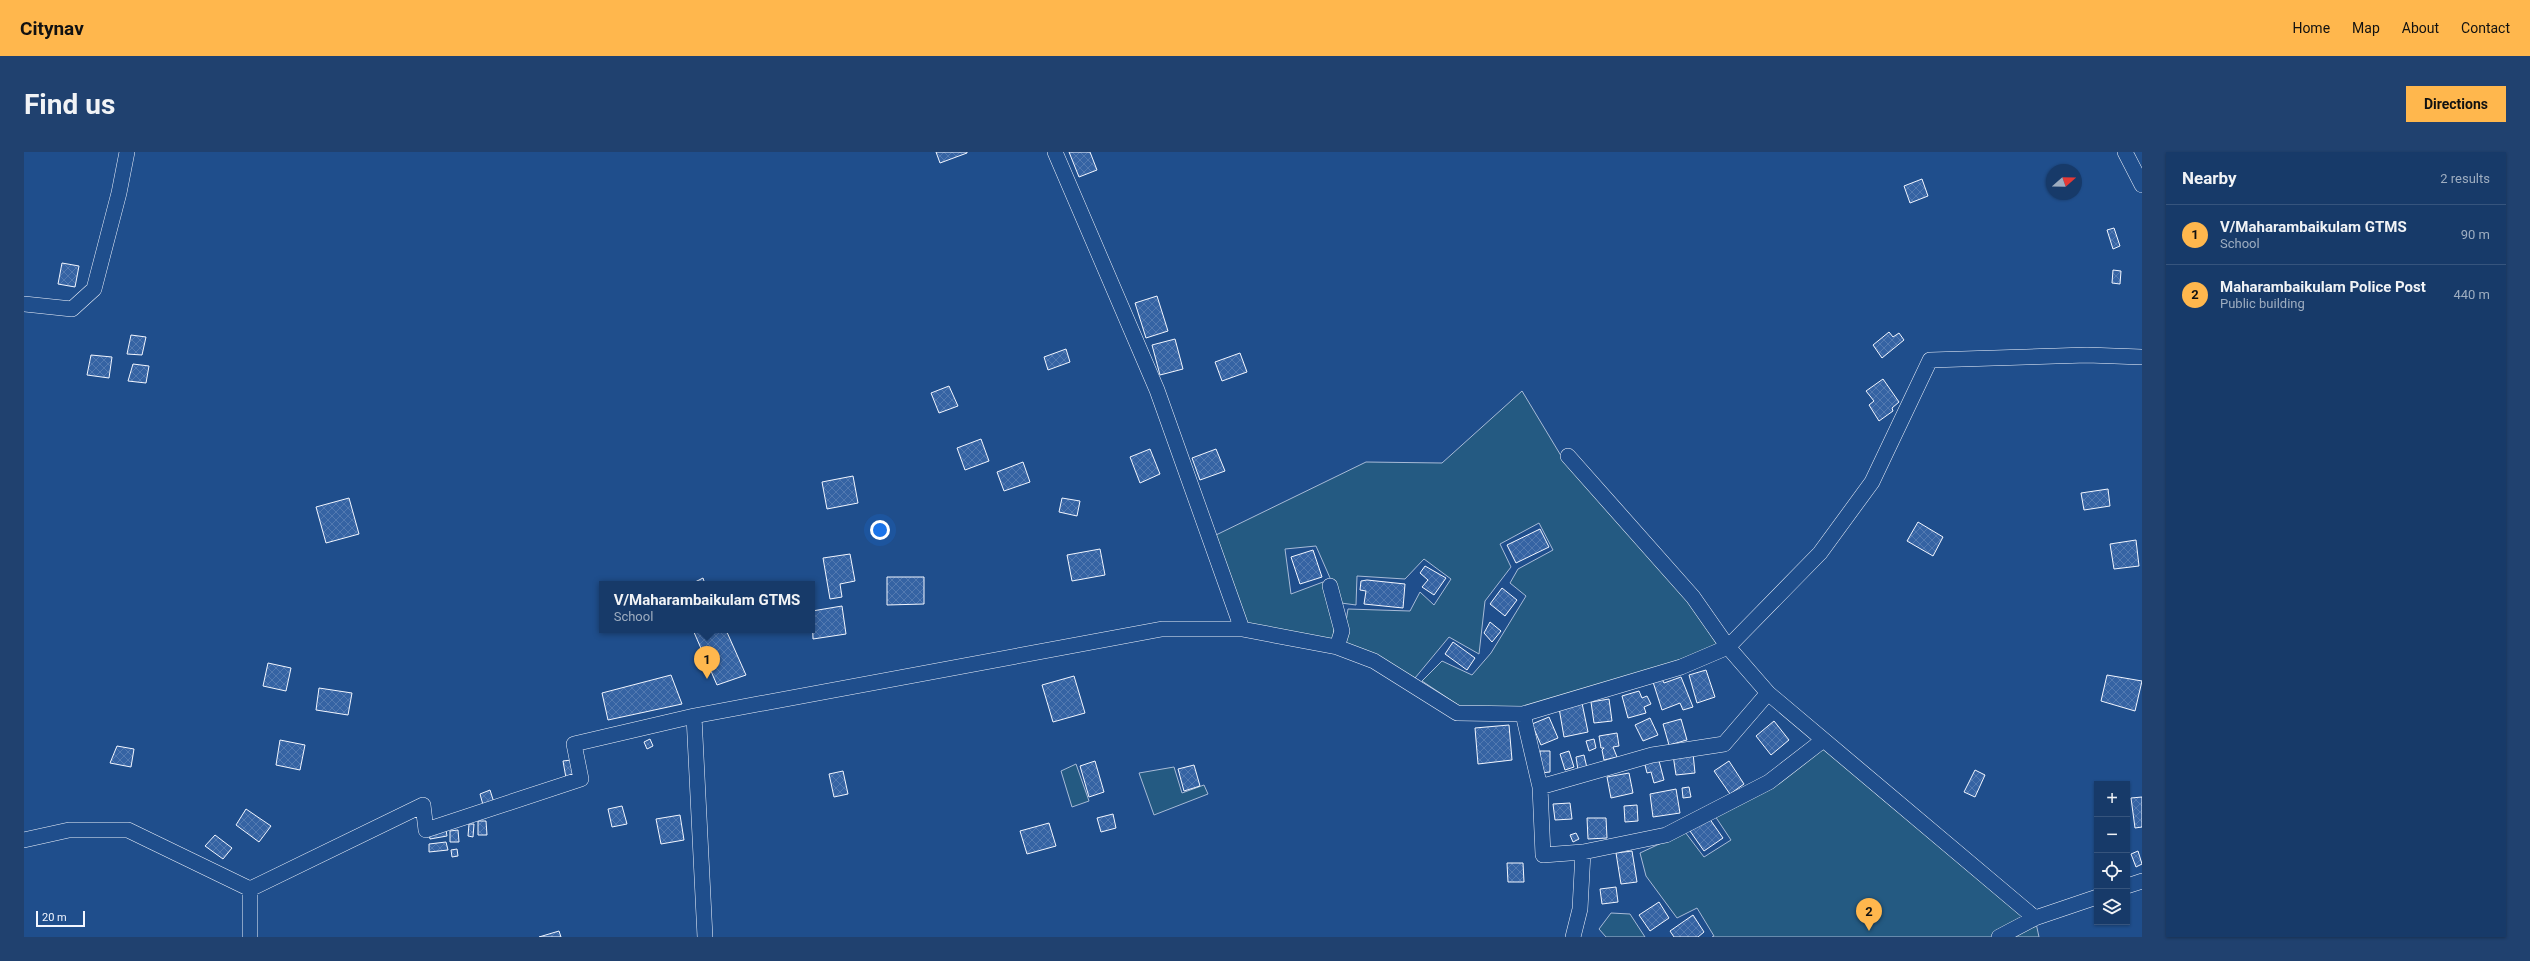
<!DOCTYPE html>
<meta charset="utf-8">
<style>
body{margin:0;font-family:Roboto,sans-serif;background:#20416f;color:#f1f3f6}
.controls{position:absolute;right:12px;bottom:12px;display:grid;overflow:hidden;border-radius:0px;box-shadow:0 1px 3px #0004}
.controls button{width:36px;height:36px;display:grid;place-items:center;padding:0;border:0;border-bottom:1px solid #36547d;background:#173a69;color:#f1f3f6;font:20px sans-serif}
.compass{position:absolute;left:2022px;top:12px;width:36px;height:36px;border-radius:50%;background:#173a69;box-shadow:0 1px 3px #0004;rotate:70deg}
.scale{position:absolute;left:12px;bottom:10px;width:49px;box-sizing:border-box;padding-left:4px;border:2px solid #f2f6ff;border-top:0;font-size:11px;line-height:14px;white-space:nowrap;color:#f2f6ff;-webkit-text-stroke:3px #1f4e8c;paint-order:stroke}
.you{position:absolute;left:856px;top:378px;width:14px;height:14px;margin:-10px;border:3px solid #fff;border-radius:50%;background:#1a73e8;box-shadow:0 0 0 6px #1a73e833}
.badge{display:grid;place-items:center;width:26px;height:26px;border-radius:50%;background:#ffb74d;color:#111;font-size:13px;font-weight:700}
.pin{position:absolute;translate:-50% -33px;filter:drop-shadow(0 1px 2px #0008)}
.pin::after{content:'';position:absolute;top:21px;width:14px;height:12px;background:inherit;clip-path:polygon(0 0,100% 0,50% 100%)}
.popup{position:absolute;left:575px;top:429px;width:216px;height:52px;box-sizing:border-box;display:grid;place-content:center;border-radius:0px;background:#173a69;filter:drop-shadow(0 1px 3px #0005);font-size:13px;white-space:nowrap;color:#9eadc0}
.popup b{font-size:15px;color:#f1f3f6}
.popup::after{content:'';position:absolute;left:50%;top:100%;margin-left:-8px;border:8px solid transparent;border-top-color:#173a69}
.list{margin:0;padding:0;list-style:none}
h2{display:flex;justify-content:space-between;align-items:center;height:52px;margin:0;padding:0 16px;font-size:17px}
h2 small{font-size:13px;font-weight:400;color:#9eadc0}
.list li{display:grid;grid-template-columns:26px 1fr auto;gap:12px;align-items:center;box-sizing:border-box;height:60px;padding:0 16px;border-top:1px solid #36547d}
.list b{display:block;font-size:15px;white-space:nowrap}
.list p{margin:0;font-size:13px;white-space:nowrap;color:#9eadc0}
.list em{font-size:13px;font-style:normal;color:#9eadc0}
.icon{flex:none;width:22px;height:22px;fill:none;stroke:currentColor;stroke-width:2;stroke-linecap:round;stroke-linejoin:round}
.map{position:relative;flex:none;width:2118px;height:785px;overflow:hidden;border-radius:0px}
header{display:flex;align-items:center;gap:24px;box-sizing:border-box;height:56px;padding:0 20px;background:#ffb74d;color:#111}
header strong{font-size:19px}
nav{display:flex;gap:22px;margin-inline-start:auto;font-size:14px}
.intro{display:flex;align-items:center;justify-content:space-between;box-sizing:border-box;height:96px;padding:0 24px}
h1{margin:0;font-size:28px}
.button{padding:10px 18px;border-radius:0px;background:#ffb74d;color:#111;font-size:14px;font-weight:700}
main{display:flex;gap:24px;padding:0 24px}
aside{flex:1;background:#173a69;border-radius:0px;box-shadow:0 1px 3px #0004}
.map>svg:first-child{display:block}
</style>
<header>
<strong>Citynav</strong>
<nav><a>Home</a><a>Map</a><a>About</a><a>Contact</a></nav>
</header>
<div class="intro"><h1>Find us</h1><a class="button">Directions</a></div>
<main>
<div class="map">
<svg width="2118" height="785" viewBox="0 0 2118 785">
<defs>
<pattern id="building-cross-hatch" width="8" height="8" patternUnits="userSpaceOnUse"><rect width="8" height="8" fill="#3563a3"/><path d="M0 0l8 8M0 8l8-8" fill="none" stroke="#537ab1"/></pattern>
</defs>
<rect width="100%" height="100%" fill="#1f4e8c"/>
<!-- green -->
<path fill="#245a82" stroke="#a8bbd7" d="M1498 239 1539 307 1667 452 1694 494 1638 514 1499 557 1437 555 1398 529 1418 509 1448 523 1467 501 1502 444 1486 431 1494 417 1529 398 1515 371 1476 392 1487 415 1461 449 1455 502 1425 485 1391 526 1356 507 1318 494 1324 457 1386 459 1396 440 1410 453 1427 427 1400 407 1381 427 1333 424 1332 453 1317 451 1292 394 1261 397 1267 442 1299 430 1311 461 1309 491 1224 474 1192 383 1342 310 1418 311Z
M1798 594 1857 646 2004 766 1968 785H1688L1690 784 1673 756 1653 766 1622 724 1616 701 1661 680 1680 705 1707 688 1691 664Z
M1052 612 1065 649 1048 655 1037 619Z
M1150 615 1158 641 1180 633 1184 642 1130 663 1115 621Z
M1587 761 1606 762 1621 785H1582L1575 777Z
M2012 771 2015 785H1983Z"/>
<!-- building -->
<path fill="url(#building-cross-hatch)" stroke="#f2f6ff" d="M912 0H943V1L916 11Z
M1045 0H1066L1073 18 1055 25Z
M1898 27 1904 44 1886 51 1880 34Z
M2090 76 2096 94 2089 97 2083 78Z
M38 111 55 114 51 135 34 132Z
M2089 118 2097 119 2096 132 2088 131Z
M1133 144 1144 179 1122 186 1111 151Z
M1865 180 1869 185 1875 181 1880 188 1858 206 1849 193Z
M107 183 122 185 118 203 103 202Z
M1151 187 1159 217 1136 223 1128 193Z
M1042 197 1046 210 1024 218 1020 205Z
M1216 201 1223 220 1198 229 1191 210Z
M67 203 88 205 85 226 63 223Z
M109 212 125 214 122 231 104 229Z
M1859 227 1875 250 1868 256 1869 259 1855 269 1845 253 1850 249 1842 239Z
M925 234 934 254 915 261 907 241Z
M957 287 965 309 941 318 933 296Z
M1126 297 1136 322 1116 331 1106 305Z
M1192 297 1201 319 1176 328 1168 306Z
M999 310 1006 330 980 339 973 320Z
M829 324 834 351 803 357 798 330Z
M2084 337 2086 354 2060 358 2057 341Z
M325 346 335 382 302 391 292 355Z
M1038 346 1056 349 1053 364 1035 360Z
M1894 370 1919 385 1909 404 1883 389Z
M1516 377 1525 395 1492 411 1483 393Z
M2112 388 2115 414 2090 417 2086 392Z
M1076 397 1081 423 1048 429 1043 403Z
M1289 398 1298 425 1276 432 1267 405Z
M826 402 831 429 816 432 818 445 806 447 799 406Z
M1401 414 1422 426 1410 443 1398 435 1404 428 1396 421Z
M863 425H900V452L863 453Z
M679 426 681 432H667Z
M1343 428 1381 432 1379 456 1340 452 1342 439 1336 438 1337 429Z
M1478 436 1493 448 1481 464 1466 452Z
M818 454 822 482 789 487 788 459Z
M1466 470 1477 479 1468 490 1460 481Z
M669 478H702L722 523 693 533Z
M1429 490 1451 506 1443 518 1421 502Z
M244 511 267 516 262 539 239 534Z
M1682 518 1691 545 1673 551 1665 523Z
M647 523 658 552 584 568 578 541Z
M2083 523 2118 529 2111 559 2077 549Z
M1050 524 1061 561 1029 570 1018 533Z
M1657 525 1669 555 1659 558 1656 551 1638 558 1629 530 1638 527 1640 531Z
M295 536 328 541 324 563 292 558Z
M1615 539 1618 546 1623 544 1627 552 1620 555 1622 561 1604 566 1598 544Z
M1585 547 1588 569 1570 571 1567 550Z
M1558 551 1564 580 1540 585 1535 556Z
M1525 565 1534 586 1517 593 1508 572Z
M1626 566 1634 583 1619 589 1611 573Z
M1657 567 1663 588 1645 593 1639 572Z
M1750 569 1765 588 1747 603 1732 584Z
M1485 573 1488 608 1454 612 1451 576Z
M1593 581 1595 594 1589 595 1593 605 1580 608 1578 598 1580 596H1577L1575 584Z
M626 587 629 594 623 597 620 590Z
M1570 587 1572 596 1565 599 1562 589Z
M256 588 281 593 276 618 252 613Z
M93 594 110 597 107 615 86 611Z
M1516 599H1526V620L1516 621Z
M1545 599 1550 615 1541 618 1536 602Z
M1669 601 1671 621 1652 623 1649 603Z
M1560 603 1563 616 1554 618 1552 605Z
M1634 605 1640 628 1630 631 1627 620 1623 621 1620 609Z
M547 608 551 624 542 626 539 609Z
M1071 609 1080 640 1065 645 1056 614Z
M1705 609 1720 632 1706 642 1690 619Z
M1170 613 1176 634 1160 639 1154 617Z
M1951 618 1961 623 1951 645 1940 640Z
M819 619 824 642 810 645 805 622Z
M1605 621 1609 641 1587 646 1583 625Z
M1665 635 1667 645 1659 646 1658 636Z
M1652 637 1656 661 1629 665 1626 642Z
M466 638 472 657 461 660 456 642Z
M2118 645V675L2111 676 2107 646Z
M1546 651 1548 667 1531 668 1529 652Z
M1613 653 1614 669 1601 670 1600 654Z
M598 654 603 672 588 675 584 657Z
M222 657 247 674 235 690 212 673Z
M1089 662 1092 676 1077 680 1073 666Z
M656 663 660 688 637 692 632 667Z
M1563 666H1582L1583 686 1564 687Z
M1685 666 1699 686 1680 699 1666 679Z
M454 669H462L463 683H454Z
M1025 671 1032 694 1003 702 996 679Z
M445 672H450L449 685 444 684Z
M422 678 423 684 406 687 405 681Z
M434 678 435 690H426V679Z
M1552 681 1555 687 1549 690 1546 683Z
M191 683 208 696 199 707 181 694Z
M422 690 424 698 405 700V692Z
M433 697 434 704 428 705 427 698Z
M1608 699 1613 730 1597 732 1592 701Z
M2114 699 2118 712 2112 715 2107 702Z
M1483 711H1499L1500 730H1484Z
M1592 735 1594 750 1578 752 1576 737Z
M1635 750 1645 766 1626 779 1615 763Z
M1669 763 1680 780 1674 785H1650L1646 779Z
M535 779 537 785H515Z"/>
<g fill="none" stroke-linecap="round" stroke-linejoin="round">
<defs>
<path id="street" d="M1031 0 1133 238 1218 477
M2101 0 2118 33
M0 152 48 157 70 137 95 41 103 0
M1544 304 1669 445 1704 495 1796 401 1848 330 1906 208 2063 203 2118 205
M1306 434 1318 479 1313 495
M1499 562 1516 635 1519 703 1559 700 1642 683 1745 630 1798 589
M670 564 681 785
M1516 635 1628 603 1700 592 1744 541
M0 688 45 678H104L226 737V785
M2103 734 2118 729
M226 737 399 653 402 678 557 627 550 592 670 564 1138 477H1218L1313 495 1350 509 1433 561 1499 562 1657 515 1704 495 1744 541 2011 766
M1549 785 1556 757 1559 700
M1975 785 2011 766 2073 745"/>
</defs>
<!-- street casing -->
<use href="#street" stroke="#f2f6ff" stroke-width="16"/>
<!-- street -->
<use href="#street" stroke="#1f4e8c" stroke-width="15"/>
</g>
</svg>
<div class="controls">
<button>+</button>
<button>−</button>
<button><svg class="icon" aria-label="locate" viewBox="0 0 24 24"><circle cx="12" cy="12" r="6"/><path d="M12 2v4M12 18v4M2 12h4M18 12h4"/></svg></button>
<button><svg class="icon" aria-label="layers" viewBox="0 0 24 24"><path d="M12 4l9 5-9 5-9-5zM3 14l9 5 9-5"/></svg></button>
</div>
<svg class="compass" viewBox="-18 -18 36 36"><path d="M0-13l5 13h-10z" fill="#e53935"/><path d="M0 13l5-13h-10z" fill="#9eadc0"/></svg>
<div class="scale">20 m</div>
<div class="you"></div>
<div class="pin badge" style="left:683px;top:527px">1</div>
<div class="popup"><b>V/Maharambaikulam GTMS</b>School</div>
<div class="pin badge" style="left:1845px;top:779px">2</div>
</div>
<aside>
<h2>Nearby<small>2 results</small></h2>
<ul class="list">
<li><span class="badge">1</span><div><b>V/Maharambaikulam GTMS</b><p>School</p></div><em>90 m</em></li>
<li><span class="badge">2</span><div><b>Maharambaikulam Police Post</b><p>Public building</p></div><em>440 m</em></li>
</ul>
</aside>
</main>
